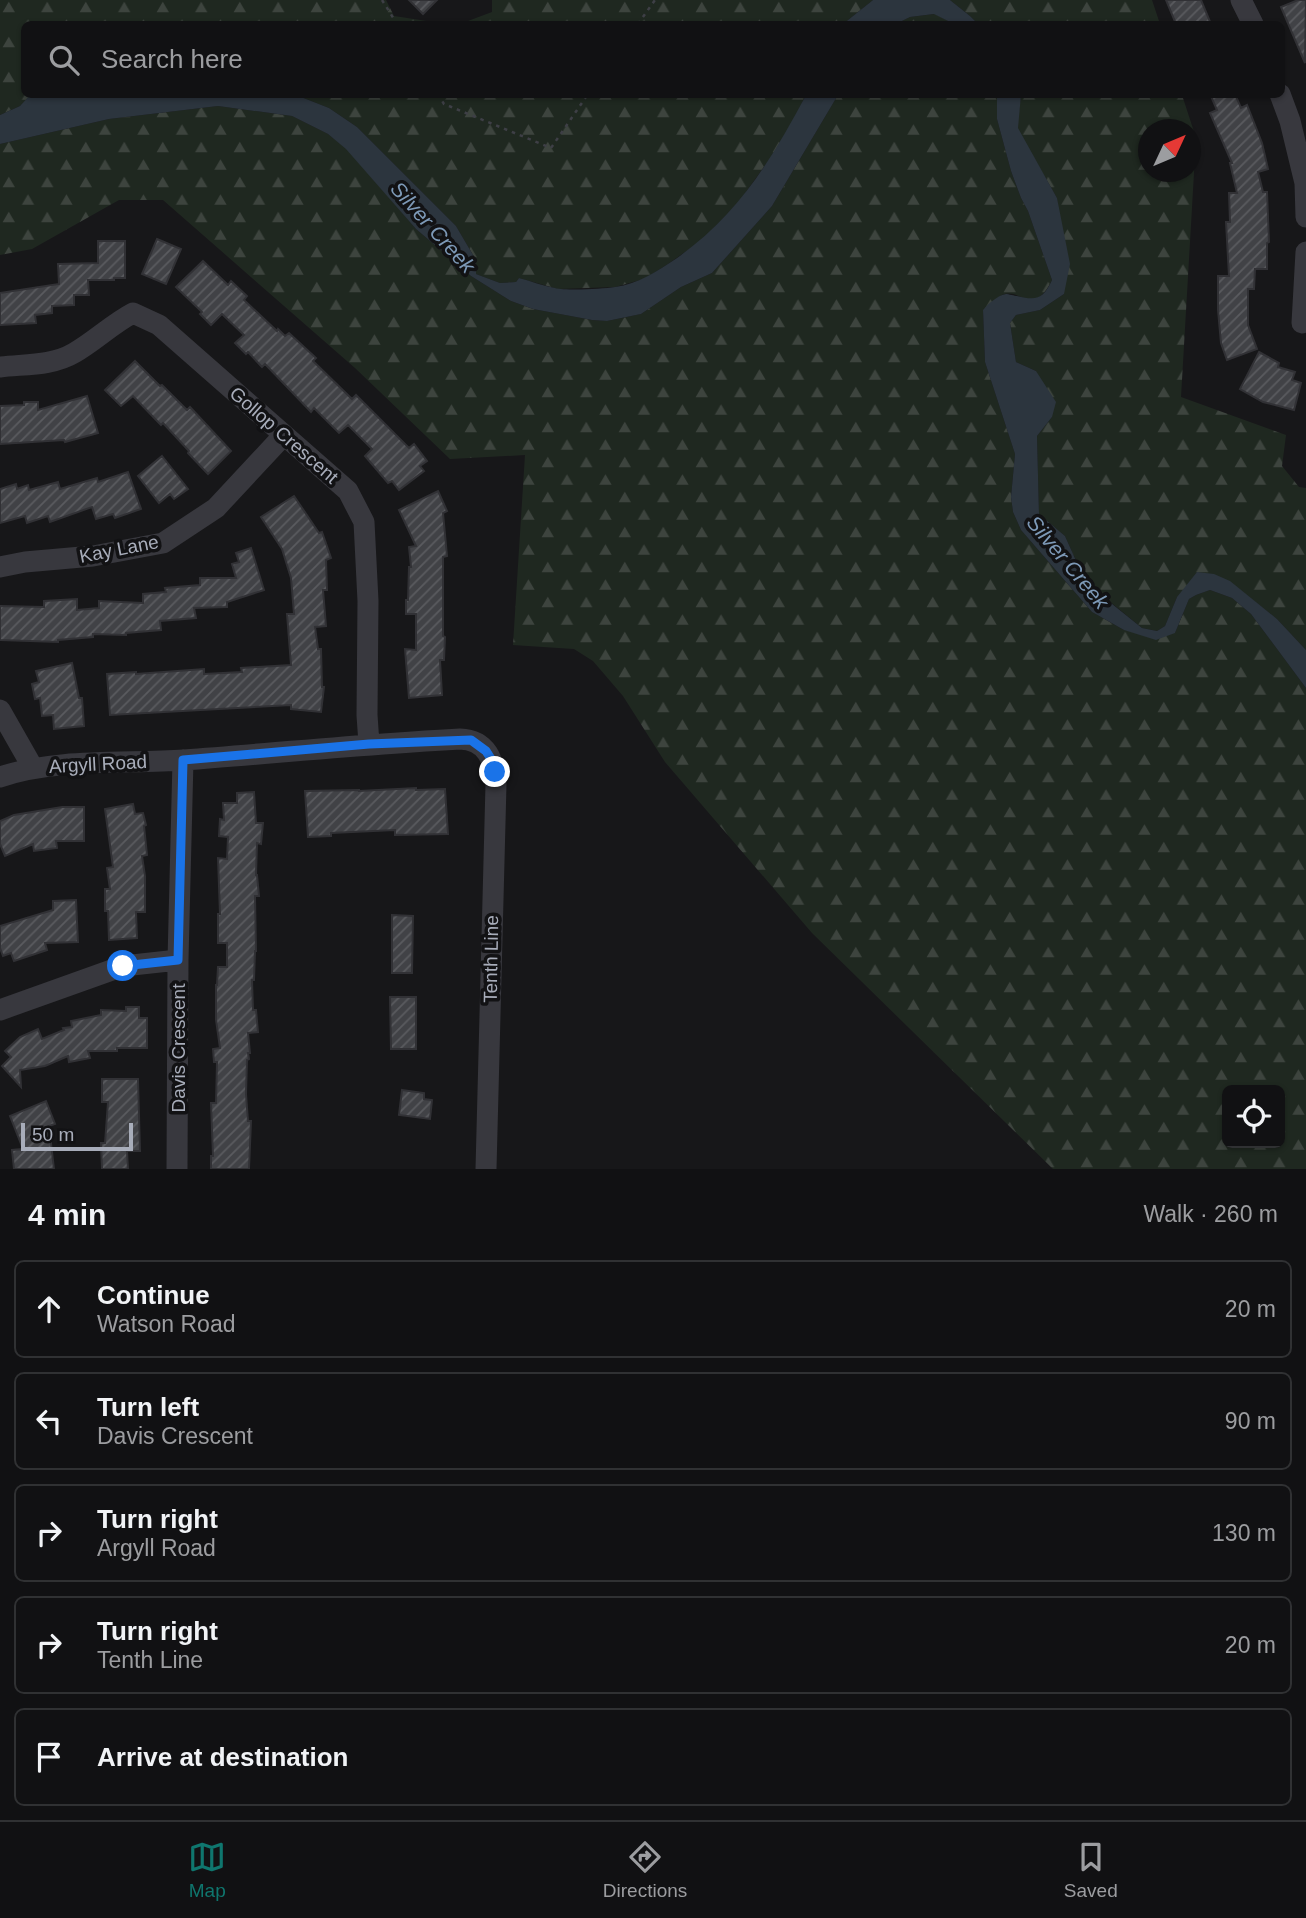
<!DOCTYPE html>
<meta charset="utf-8">
<style>
body{margin:0;font-family:Helvetica,sans-serif;background:#1a1a1c;color:#f1f3f6}
.controls{position:absolute;right:21px;bottom:21px;display:grid;overflow:hidden;border-radius:10px;box-shadow:0 2px 5px #0004}
.controls button{width:63px;height:63px;display:grid;place-items:center;padding:0;border:0;border-bottom:2px solid #303133;background:#111113;color:#f1f3f6;font:35px sans-serif}
.compass{position:absolute;left:1138px;top:119px;width:63px;height:63px;border-radius:50%;background:#111113;box-shadow:0 2px 5px #0004;rotate:46deg}
.scale{position:absolute;left:21px;bottom:18px;width:112px;box-sizing:border-box;padding-left:7px;border:4px solid #a8adba;border-top:0;font-size:19px;line-height:24px;white-space:nowrap;color:#a8adba;-webkit-text-stroke:5px #121214;paint-order:stroke}
.stop{position:absolute;width:21px;height:21px;margin:-16px;border:5px solid #1a73e8;border-radius:50%;background:#fff}
.stop.end{background:#1a73e8;border-color:#fff;box-shadow:0 2px 7px #0008}
.list{margin:0;padding:0;list-style:none}
h2{display:flex;justify-content:space-between;align-items:center;height:91px;margin:0;padding:0 28px;font-size:30px}
h2 small{font-size:23px;font-weight:400;color:#9c9da0}
.list li{display:grid;grid-template-columns:46px 1fr auto;gap:21px;align-items:center;box-sizing:border-box;height:98px;margin:0 14px 14px;padding:0 14px;border:2px solid #303133;border-radius:10px}
.list b{display:block;font-size:26px;white-space:nowrap}
.list p{margin:0;font-size:23px;white-space:nowrap;color:#9c9da0}
.list em{font-size:23px;font-style:normal;color:#9c9da0}
.icon{flex:none;width:38px;height:38px;fill:none;stroke:currentColor;stroke-width:2;stroke-linecap:round;stroke-linejoin:round}
.map{position:relative;flex:none;width:1306px;height:1169px;overflow:hidden}
.search{position:absolute;background:#111113;box-shadow:0 2px 5px #0004;left:21px;right:21px;top:21px;height:77px;display:flex;align-items:center;gap:18px;box-sizing:border-box;padding:0 24px;border-radius:10px;color:#9c9da0;font-size:26px}
.sheet{height:651px;background:#111113}
nav{display:flex;justify-content:space-around;align-items:center;box-sizing:border-box;height:98px;border-top:2px solid #303133;background:#111113;font-size:19px;color:#9c9da0}
nav a{display:grid;justify-items:center;gap:4px}
nav .on{color:#0f766e}
.map>svg:first-child{display:block}
</style>
<div class="map">
<svg width="1306" height="1169" viewBox="0 0 1306 1169">
<defs>
<pattern id="forest-firs" width="22" height="20" patternUnits="userSpaceOnUse" patternTransform="scale(1.75)"><rect width="22" height="20" fill="#1f2820"/><path d="M5 1l3.5 6h-7zM16 11l3.5 6h-7z" fill="#3d443e"/></pattern>
<pattern id="building-hatch" width="6" height="6" patternUnits="userSpaceOnUse" patternTransform="scale(1.75)"><rect width="6" height="6" fill="#414246"/><path d="M-1 1l2-2M0 6l6-6M5 7l2-2" fill="none" stroke="#5a5b5f"/></pattern>
</defs>
<rect width="100%" height="100%" fill="#171719"/>
<!-- forest -->
<path fill="url(#forest-firs)" fill-rule="evenodd" d="M0 0H386L394 16 446 24H24V94L31 95 20 106 0 115Z
M492 0H873L843 24H460L492 12Z
M950 0H1152L1160 24H978L970 16Z
M935 14 954 24H896L910 17Z
M296 95H806L781 143 738 203 702 240 665 266 644 279 615 287 558 289 519 278 516 282 500 283 476 274V260L456 226 357 127 329 108Z
M838 95H997V119L1011 171 1021 198 1028 211 1052 280C1033 318 1021 287 1002 295 996 298 989 306 983 310L985 362 1015 454 1011 497 1013 512 1021 530 1092 612 1124 630 1175 633 1189 599 1196 595 1210 590 1232 598 1251 614 1306 688V1169H1053L812 933 665 762 623 696 593 661 574 649 513 645 525 455 450 459 355 368 163 200H119L32 249 0 255V144L109 119 218 106 292 116 328 134 347 149 416 229 471 276 511 301 533 309 592 320 607 321 641 314 681 287 712 273 772 206ZM1227 1090H1280V1143H1227Z
M1021 95H1182L1196 138 1181 397 1286 435 1282 466 1299 487 1306 488V650L1277 619 1230 582 1177 597 1165 626 1157 631 1142 628 1086 582 1065 536 1039 514 1037 436 1052 417 1036 371 1016 362 1010 323 1016 315 1040 310 1064 294 1057 198 1017 128ZM1148 130H1190V172H1148Z"/>
<!-- water -->
<path fill="#2c353e" d="M873 0H950L970 16 978 24H954L934 14 910 17 896 24H843Z
M31 94 296 95 329 108 357 127 456 226 476 260V274L500 283 516 282 519 278C531 281 543 286 555 288 567 291 602 289 615 287 638 284 658 271 677 258 738 215 772 159 806 95H838L772 206 712 273 681 287 641 314 607 321 592 320 533 309 511 301 471 276 416 229 346 149 328 134 292 116 218 106 109 119 0 144V115L20 106Z
M997 95H1021L1018 128 1057 198 1070 264 1064 294 1040 310 1016 315 1010 323 1016 362 1036 371 1056 402 1052 417 1037 436 1039 514 1065 536 1086 583 1142 628 1157 631 1165 626 1177 597 1197 572 1214 574 1230 581 1277 619 1306 650V688L1251 614 1232 598 1210 590 1196 595 1189 599 1175 633 1156 640 1124 630 1092 612 1021 530 1013 512 1011 497 1015 454 985 362 983 310C988 304 998 295 1006 294 1008 294 1015 296 1017 296 1037 301 1043 299 1052 280L1028 211 1021 198 1011 171 997 119Z"/>
<!-- building -->
<path fill="url(#building-hatch)" stroke="#313135" stroke-width="2" d="M409 0H437L423 14Z
M1166 0H1201L1211 24H1176Z
M1298 0H1306L1305 63 1281 7Z
M1210 94H1235L1241 108 1247 105 1262 143 1268 169 1258 172 1263 192H1267L1269 242 1267 243V269H1255L1254 289H1248V325L1257 349 1227 360 1221 343 1218 310V276H1229L1226 222H1230L1229 193H1237L1230 163H1232L1210 113 1217 110Z
M157 239 181 249 166 284 142 274Z
M98 241H125V278H114V280H88L89 295H74V305L52 306V313L35 315 36 323 0 325V293L59 284 58 264 98 263Z
M203 261 228 285 231 281 247 296 244 300 277 331 278 329 285 336 289 333 316 358 313 361 352 399 356 395 409 448 414 444 427 461 420 466 424 471 399 490 392 481 388 483 365 456 372 449 348 425 339 433 314 408 311 412 265 364 262 367 248 352 246 354 235 343 244 335 222 314 211 325 200 314 202 312 176 287Z
M1259 352 1279 363 1278 367 1295 372 1292 380 1301 383 1294 410 1263 402 1240 389Z
M135 361 160 386 162 385 187 410 190 407 231 451 208 474 188 453 189 451 163 423 161 425 133 396 121 406 105 390Z
M87 396 98 433 65 442 64 440 0 444V406L24 405V402H38V410Z
M162 456 188 489 174 499 170 494 159 503 138 476Z
M128 472 141 509 115 518 113 514 96 519 92 507 50 522 48 516 27 523 25 516 0 523V489L16 484 17 489 28 485 29 490 58 482 60 489 97 478 98 482Z
M438 491 447 511 443 513 447 556 443 557V636L445 637 444 660H440L442 695 409 698 405 649 416 650V614H406V600H408L409 567H411L409 547 416 546 399 510Z
M294 496 319 533 322 532 331 558 326 560 327 590H323L326 626 315 627 318 649H321L322 687H324L321 712 291 709V705L110 715 107 674 136 672V674L204 669V674L242 672 241 668 291 665 287 614H294L291 578 282 549 261 517Z
M251 548 264 590 227 602V607L194 608 196 618 160 621 161 630 126 633V635L93 634V637L58 640V642L0 640V606L44 607V601L77 599V610L99 608V601L143 603V594L166 592 165 588 200 585V578H236L232 564 239 562 236 553Z
M72 663 79 698H82L84 726 54 729 53 715 42 716 40 698 35 699 32 684 39 682 36 671Z
M416 788V790L445 789 448 834 395 835V830L331 833V836L308 837 305 791 359 790V791Z
M254 792 256 823H263L261 844 257 843 256 875H257L259 896H255L256 951H255L254 980H252L253 1010H256L258 1032 248 1033 250 1053H248L249 1059 247 1060 246 1094 248 1121H251L249 1169H211V1156H213L211 1103H216L217 1062H214L213 1049 220 1048 216 1020V985H217L218 967H227V943H218V914H220L218 858 227 859 228 837 219 836 220 819 224 820 223 803H237V793Z
M133 804 135 814 143 813 146 825 144 826 147 855 142 856 145 876V912H136L137 938 109 940 108 911H105V889H110L107 868 113 867 105 809Z
M62 807H84V841H56L57 848 34 851 33 844 5 856 0 844V821L14 815Z
M76 900 78 942 45 943 47 950 14 961 11 953 3 956 0 948V926L53 910V901Z
M392 915 413 916 412 973H392Z
M390 997H416V1049H391Z
M126 1007H139V1018H147V1048H117V1051H88L90 1058 69 1062 68 1056 45 1066 20 1070 21 1087 2 1066 11 1057 5 1051 20 1037 38 1029 42 1039 64 1030 63 1028 72 1027 71 1021 101 1015V1010L126 1011Z
M102 1079H138L140 1151H127L128 1169H102L101 1143H105L108 1102H102Z
M402 1090 424 1093V1099L432 1100 430 1119 399 1115Z
M46 1101 55 1124 49 1126 54 1169H14L12 1150 23 1149 10 1116Z"/>
<g fill="none" stroke-linecap="round" stroke-linejoin="round">
<!-- path -->
<path stroke="#3e3f46" stroke-width="2.5" stroke-dasharray="3.5 5" stroke-linecap="butt" d="M382 0 397 24
M638 24 655 0
M438 94 444 104 551 148 588 94"/>
<!-- minor -->
<path stroke="#38383e" stroke-width="21" d="M1241 0 1253 24
M1280 94 1290 121 1305 183 1306 217
M1302 323 1306 252
M0 367C25 364 52 366 74 353 95 341 112 324 133 313L159 325 348 491 364 522 368 601 367 715 369 744
M0 567 25 562 93 556 163 543 216 508 283 436
M0 710 33 768
M0 777C57 758 124 764 184 760 276 753 368 744 460 739 487 740 494 760 496 784L486 1169
M0 1010 123 966 178 960
M177 1169 178 960 183 760"/>
</g>
<g fill="none" stroke-linecap="round" stroke-linejoin="round">
<!-- route -->
<path stroke="#1a73e8" stroke-width="9" d="M123 966 178 960 183 760 369 744 471 740 486 751 493 762 495 772"/>
</g>
<g text-anchor="middle" dominant-baseline="central" stroke-width="7" stroke-linejoin="round" paint-order="stroke">
<!-- street labels -->
<g font-size="19" fill="#a8adba" stroke="#121214">
<text transform="translate(284 435) rotate(41)">Gollop Crescent</text>
<text transform="translate(119 549) rotate(-11)">Kay Lane</text>
<text transform="translate(98 764) rotate(-3)">Argyll Road</text>
<text transform="translate(491 959) rotate(-89)">Tenth Line</text>
<text transform="translate(178 1048) rotate(-90)">Davis Crescent</text>
</g>
<!-- water labels -->
<g font-size="21" font-style="italic" fill="#7d99b7" stroke="#121214">
<text transform="translate(433 227) rotate(48)">Silver Creek</text>
<text transform="translate(1068 562) rotate(50)">Silver Creek</text>
</g>
</g>
</svg>
<div class="controls">
<button><svg class="icon" aria-label="locate" viewBox="0 0 24 24"><circle cx="12" cy="12" r="6"/><path d="M12 2v4M12 18v4M2 12h4M18 12h4"/></svg></button>
</div>
<svg class="compass" viewBox="-18 -18 36 36"><path d="M0-13l5 13h-10z" fill="#e53935"/><path d="M0 13l5-13h-10z" fill="#9c9da0"/></svg>
<div class="scale">50 m</div>
<div class="stop" style="left:123px;top:966px"></div>
<div class="stop end" style="left:495px;top:772px"></div>
<div class="search"><svg class="icon" aria-label="search" viewBox="0 0 24 24"><circle cx="10" cy="10" r="6"/><path d="M15 15l6 6"/></svg>Search here</div>
</div>
<section class="sheet">
<h2>4 min<small>Walk · 260 m</small></h2>
<ul class="list">
<li><svg class="icon" aria-label="ahead" viewBox="0 0 24 24"><path d="M12 20V5M6 11l6-6 6 6"/></svg><div><b>Continue</b><p>Watson Road</p></div><em>20 m</em></li>
<li><svg class="icon" aria-label="left" viewBox="0 0 24 24"><path d="M17 20v-9H6M10 6l-5 5 5 5"/></svg><div><b>Turn left</b><p>Davis Crescent</p></div><em>90 m</em></li>
<li><svg class="icon" aria-label="right" viewBox="0 0 24 24"><path d="M7 20v-9h11M14 6l5 5-5 5"/></svg><div><b>Turn right</b><p>Argyll Road</p></div><em>130 m</em></li>
<li><svg class="icon" aria-label="right" viewBox="0 0 24 24"><path d="M7 20v-9h11M14 6l5 5-5 5"/></svg><div><b>Turn right</b><p>Tenth Line</p></div><em>20 m</em></li>
<li><svg class="icon" aria-label="arrive" viewBox="0 0 24 24"><path d="M6 21V4h12l-3 4 3 4H6"/></svg><div><b>Arrive at destination</b></div></li>
</ul>
</section>
<nav>
<a class="on"><svg class="icon" aria-label="map" viewBox="0 0 24 24"><path d="M3 6l6-2 6 2 6-2v14l-6 2-6-2-6 2zM9 4v14M15 6v14"/></svg>Map</a>
<a><svg class="icon" aria-label="directions" viewBox="0 0 24 24"><path d="M12 3l9 9-9 9-9-9zM9 14v-3h6M13 9l2 2-2 2"/></svg>Directions</a>
<a><svg class="icon" aria-label="saved" viewBox="0 0 24 24"><path d="M7 4h10v16l-5-4-5 4z"/></svg>Saved</a>
</nav>
